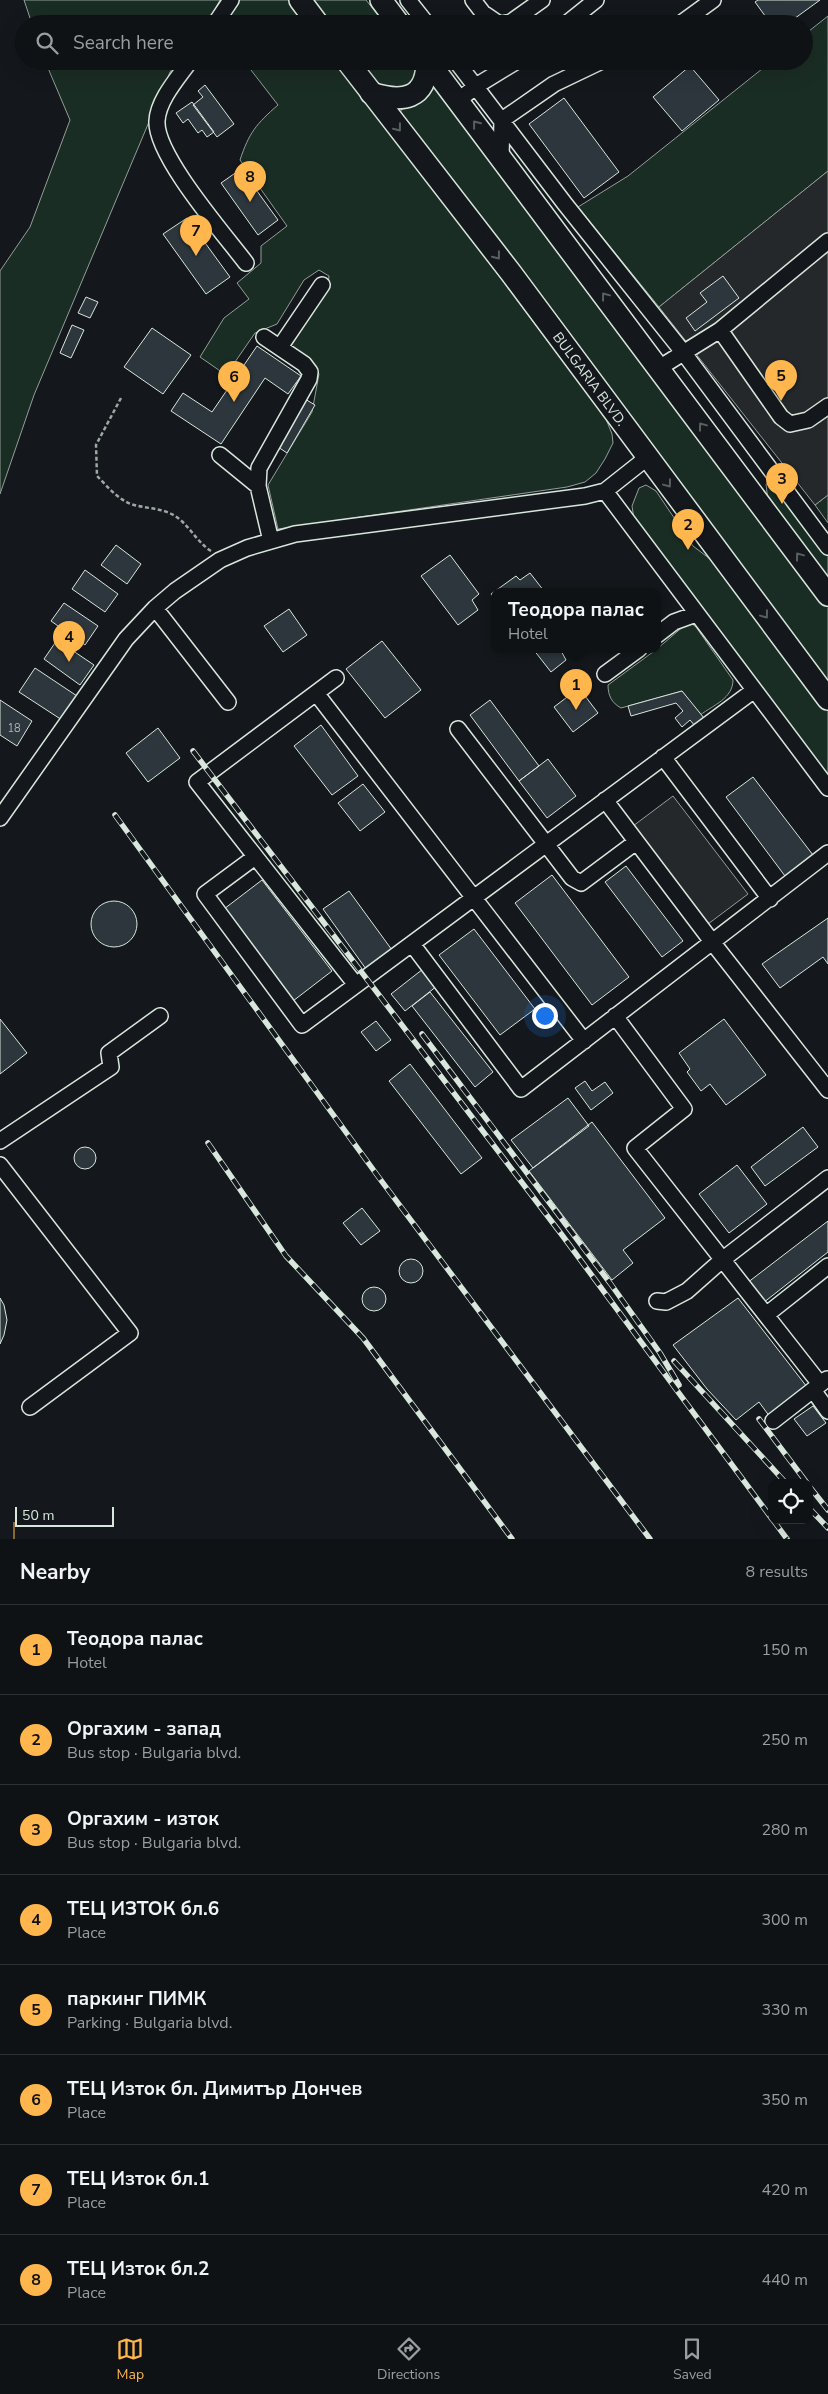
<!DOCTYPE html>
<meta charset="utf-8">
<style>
body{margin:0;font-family:"Nunito Sans",sans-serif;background:#1d2022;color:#f1f3f6}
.controls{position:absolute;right:15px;bottom:15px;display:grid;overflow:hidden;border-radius:10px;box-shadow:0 5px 20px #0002}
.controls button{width:45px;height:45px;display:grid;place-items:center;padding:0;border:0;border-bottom:1px solid #2f3234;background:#0f1215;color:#f1f3f6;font:25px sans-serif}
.scale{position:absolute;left:15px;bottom:12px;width:99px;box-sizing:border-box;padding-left:5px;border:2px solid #d8e6dc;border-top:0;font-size:14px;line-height:18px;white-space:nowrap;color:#d8e6dc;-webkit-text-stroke:4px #14181c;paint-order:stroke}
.you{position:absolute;left:544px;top:1015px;width:18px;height:18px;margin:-12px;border:4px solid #fff;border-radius:50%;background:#1a73e8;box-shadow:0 0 0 8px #1a73e833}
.badge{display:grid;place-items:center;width:32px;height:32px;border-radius:50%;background:#ffb74d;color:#111;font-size:16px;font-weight:700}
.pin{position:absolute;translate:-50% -41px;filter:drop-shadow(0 1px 2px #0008)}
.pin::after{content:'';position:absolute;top:26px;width:18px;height:15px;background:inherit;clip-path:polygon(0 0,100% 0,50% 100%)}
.popup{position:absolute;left:491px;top:588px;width:170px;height:65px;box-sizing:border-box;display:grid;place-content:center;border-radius:10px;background:#0f1215;filter:drop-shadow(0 1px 4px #0005);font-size:16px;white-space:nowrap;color:#9b9ea0}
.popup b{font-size:19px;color:#f1f3f6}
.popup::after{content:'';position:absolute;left:50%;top:100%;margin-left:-10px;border:10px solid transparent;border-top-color:#0f1215}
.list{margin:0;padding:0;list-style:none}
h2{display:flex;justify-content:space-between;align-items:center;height:65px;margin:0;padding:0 20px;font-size:21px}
h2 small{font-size:16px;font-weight:400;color:#9b9ea0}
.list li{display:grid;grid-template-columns:32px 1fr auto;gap:15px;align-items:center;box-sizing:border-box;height:90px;padding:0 20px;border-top:1px solid #2f3234}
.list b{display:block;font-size:19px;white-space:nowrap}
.list p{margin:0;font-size:16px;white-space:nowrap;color:#9b9ea0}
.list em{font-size:16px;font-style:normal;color:#9b9ea0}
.icon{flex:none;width:28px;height:28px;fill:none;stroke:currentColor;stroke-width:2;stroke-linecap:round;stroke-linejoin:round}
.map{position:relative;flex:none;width:828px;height:1539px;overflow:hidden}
.search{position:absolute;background:#0f1215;box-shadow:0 5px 20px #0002;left:15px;right:15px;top:15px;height:55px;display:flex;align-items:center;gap:12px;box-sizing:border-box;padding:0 18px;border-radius:28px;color:#9b9ea0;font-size:19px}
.sheet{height:785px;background:#0f1215}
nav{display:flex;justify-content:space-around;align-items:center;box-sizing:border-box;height:70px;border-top:1px solid #2f3234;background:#0f1215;font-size:14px;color:#9b9ea0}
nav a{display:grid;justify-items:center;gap:2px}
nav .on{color:#ffb74d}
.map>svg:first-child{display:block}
</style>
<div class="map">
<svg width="828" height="1539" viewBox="0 0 828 1539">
<rect width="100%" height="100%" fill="#14181c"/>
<!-- green -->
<path fill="#1a2d24" stroke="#939e99" d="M24 0H220L207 24H32Z
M235 0H290L309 24H223Z
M310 0H366L385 24H328Z
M828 16V171L659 307 578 207 628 176 772 61H804V35Z
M45 61H178L170 72 34 395 0 494V271L30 227 70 120Z
M244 61H338L606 419 612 434 613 443 605 459 596 473 585 482 567 487 278 529 268 485 312 412 319 374 310 359 291 346 327 291 329 276 319 270 304 280 277 324 255 333 226 375 200 357 224 318 249 299 237 283 261 263V246L287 226 240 160C249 133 256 124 278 105Z
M357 61H412L415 68 416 79 401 93 379 85Z
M432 86H437L828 606V685L400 115 402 107Z
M771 482 828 551V582L768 501 766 484Z
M646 485 656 491 693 546 722 568 828 711V777L634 519 632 506 639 488Z
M828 495V523L815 505Z
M691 623 696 627 733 680C733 698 714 705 700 715L682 691 621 708C612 703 608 696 608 685L657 649 685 625Z"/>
<!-- parking -->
<path fill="#24282b" stroke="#939e99" d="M828 171V495L815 505 659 307Z
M673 796 748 894 708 924 633 826Z"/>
<!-- building -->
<path fill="#2c363c" stroke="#d8e6dc" d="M758 0H820L787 24H771L755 2Z
M690 66 719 100 682 131 653 97Z
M205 85 234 124 217 137 193 105 203 97 198 91Z
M564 98 619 172 584 198 529 124Z
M192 102 214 132 207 137 202 130 198 133 188 119 183 123 176 113Z
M241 169 278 220 258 235 221 183Z
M187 218 230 277 206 294 163 234Z
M723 276 739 298 695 331 686 318 707 302 700 293Z
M86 297 98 302 90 318 78 313Z
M72 325 84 330 71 358 60 353Z
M152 328 191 355 163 394 124 367Z
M257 346 301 376 288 394 265 378 221 444 171 411 183 393 212 412Z
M305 399 315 405 287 453 278 447Z
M116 545 141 564 127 584 101 565Z
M450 555 479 594 472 600 478 610 458 625 421 576Z
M85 570 118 594 105 612 72 589Z
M530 573 544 591H495V599L491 594 516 576 520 580Z
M64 603 98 626 85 645 51 621Z
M289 609 307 635 283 652 264 626Z
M57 640 94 665 80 685 44 659Z
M382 641 421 690 385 718 346 669Z
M533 649H560L566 660 551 672Z
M35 668 77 696 62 720 19 692Z
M579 688 598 713 573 732 554 707Z
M682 691 704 718 695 726 690 720 682 727 675 718 683 711 676 703 631 716 628 706Z
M0 700 32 721 17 746 0 735Z
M490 700 539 766 519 781 470 715Z
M321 725 358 776 332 795 294 746Z
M158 728 180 758 148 782 126 753Z
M548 759 576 796 547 818 519 781Z
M753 777 813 855 785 876 726 797Z
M363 784 385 812 360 831 338 803Z
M626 866 683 941 662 957 605 882Z
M552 875 629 977 592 1005 515 903Z
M262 880 332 971 293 1001 224 909Z
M349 891 392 950 366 969 323 909Z
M91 924a23 23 0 1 1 46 0a23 23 0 1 1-46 0Z
M828 918V964L823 957 780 988 762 964Z
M474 929 535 1009 500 1035 439 955Z
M423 969 437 986 405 1011 391 994Z
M430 992 493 1072 475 1087 412 1006Z
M0 1019 27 1053 0 1074Z
M724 1019 766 1075 726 1105 710 1084 701 1091 687 1072 690 1069 679 1053Z
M376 1021 391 1040 376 1051 361 1032Z
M410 1064 482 1158 461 1174 389 1081Z
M585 1081 592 1091 605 1082 613 1093 591 1110 575 1088Z
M568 1098 589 1126 533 1168 511 1140Z
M592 1122 665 1218 623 1250 633 1263 612 1280 529 1171Z
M803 1127 818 1147 765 1186 751 1167Z
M74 1158a11 11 0 1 1 22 0a11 11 0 1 1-22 0Z
M737 1165 767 1204 729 1233 699 1194Z
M362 1208 380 1231 361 1245 343 1223Z
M828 1221V1252L763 1303 747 1283Z
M399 1271a12 12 0 1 1 24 0a12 12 0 1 1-24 0Z
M362 1299a12 12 0 1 1 24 0a12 12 0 1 1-24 0Z
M0 1298 4 1305 7 1320 4 1335 0 1344Z
M738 1298 807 1387 770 1417 759 1402 736 1420 707 1389 673 1345Z
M813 1406 826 1423 807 1436 794 1419Z"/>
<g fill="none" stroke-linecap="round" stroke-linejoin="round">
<defs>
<path id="minor" d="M408 0 427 24
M473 0 483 13 499 24
M215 24 231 0
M501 24 511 22 542 0
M566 24 596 0
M680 24 713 0
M190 61C178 78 158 100 157 121 155 155 224 234 246 263
M456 61 565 204 683 352 828 547
M458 101 476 86 517 61
M501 157 502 120 554 84 602 61
M720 330 781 417 790 424 808 420 828 406
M264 337 304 364 310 372 309 379 259 468 258 486 271 541
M280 347 322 285
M659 368 720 330 828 241
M220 455 258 486
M605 491 828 788
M155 608 228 702
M657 635 674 622 696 614
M605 674 639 649
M336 678 197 782 356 985
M316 693 584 1041
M458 729 572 878 581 883 636 842
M663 757 770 899
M605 800 713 943 828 1090
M0 818 126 639 155 608 175 591 220 560 247 548 295 534 585 496 605 491 648 457
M255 857 205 894 302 1025 753 691
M412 944 521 1089 828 853
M615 1016 684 1109 635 1148 820 1384
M0 1141 111 1067 109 1053 160 1016
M0 1165 130 1333 30 1407
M657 1301 666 1302 687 1291 722 1260 828 1178
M766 1315 828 1266
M813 1390 828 1411
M773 1421 827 1379"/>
<g id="highway">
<path d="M300 0 318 24"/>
<path d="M381 0 399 24"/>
<path id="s1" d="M347 61 511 273 828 699"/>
<path d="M428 61 828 595"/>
<path d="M371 93C402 103 427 100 427 61"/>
</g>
</defs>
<!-- minor casing -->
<use href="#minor" stroke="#d8e6dc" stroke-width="18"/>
<!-- highway casing -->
<use href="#highway" stroke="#d8e6dc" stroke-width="24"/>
<!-- path -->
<path stroke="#9da8a2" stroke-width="2.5" stroke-dasharray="4 2.5" stroke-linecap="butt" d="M121 398 96 445 97 476C107 486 119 501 134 505 149 509 165 508 178 518 191 528 197 542 211 551"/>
<!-- minor -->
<use href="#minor" stroke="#14181c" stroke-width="15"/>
<!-- highway -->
<use href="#highway" stroke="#14181c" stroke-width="21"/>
<defs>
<path id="rail" d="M193 751 562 1235 772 1519
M115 815 380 1179 650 1539
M422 1034 610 1283 660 1353 679 1385
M208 1143 286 1256 363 1338 512 1539
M674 1361 786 1483
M759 1419 807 1483
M809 1486 828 1510
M809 1508 828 1528
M773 1520 787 1539"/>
</defs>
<!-- rail casing -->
<use href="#rail" stroke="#d8e6dc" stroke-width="5.5"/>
<!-- rail -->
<use href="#rail" stroke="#14181c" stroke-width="4" stroke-dasharray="11" stroke-linecap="butt"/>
<!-- power -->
<path stroke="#ffb74d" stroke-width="1" stroke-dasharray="18 4 2.5 4" stroke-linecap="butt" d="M14 1522V1539"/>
</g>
<!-- one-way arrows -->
<defs><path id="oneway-chevron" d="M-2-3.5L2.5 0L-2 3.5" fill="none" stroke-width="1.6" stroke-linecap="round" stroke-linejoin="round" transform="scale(1.25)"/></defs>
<g stroke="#59605f">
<use href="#oneway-chevron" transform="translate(476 124) rotate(-128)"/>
<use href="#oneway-chevron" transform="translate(398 128) rotate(52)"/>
<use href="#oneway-chevron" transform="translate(497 256) rotate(52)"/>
<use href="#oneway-chevron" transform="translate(605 296) rotate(-127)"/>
<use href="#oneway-chevron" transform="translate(702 426) rotate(-127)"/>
<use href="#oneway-chevron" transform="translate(668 484) rotate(53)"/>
<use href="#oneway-chevron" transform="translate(799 556) rotate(-127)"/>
<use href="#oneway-chevron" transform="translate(765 615) rotate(53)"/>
</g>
<g text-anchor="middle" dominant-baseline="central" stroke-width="4" stroke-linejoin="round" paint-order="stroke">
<!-- number labels -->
<g font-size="11" fill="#adbab4">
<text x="14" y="728">18</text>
</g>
<!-- street labels -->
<g font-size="14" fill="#d8e6dc" stroke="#14181c">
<text stroke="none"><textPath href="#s1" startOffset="400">BULGARIA BLVD.</textPath></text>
</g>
</g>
</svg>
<div class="controls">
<button><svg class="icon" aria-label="locate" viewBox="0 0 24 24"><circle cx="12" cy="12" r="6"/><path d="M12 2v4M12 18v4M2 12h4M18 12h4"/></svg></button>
</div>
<div class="scale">50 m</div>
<div class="you"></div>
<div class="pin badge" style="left:576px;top:710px">1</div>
<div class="popup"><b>Теодора палас</b>Hotel</div>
<div class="pin badge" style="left:688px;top:550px">2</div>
<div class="pin badge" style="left:782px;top:504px">3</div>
<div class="pin badge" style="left:69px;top:662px">4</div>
<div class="pin badge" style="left:781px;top:401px">5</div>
<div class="pin badge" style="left:234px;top:402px">6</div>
<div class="pin badge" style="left:196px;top:256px">7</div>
<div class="pin badge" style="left:250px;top:202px">8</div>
<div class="search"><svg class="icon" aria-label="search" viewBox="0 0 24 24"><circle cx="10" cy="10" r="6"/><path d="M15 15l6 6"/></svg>Search here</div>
</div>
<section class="sheet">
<h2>Nearby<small>8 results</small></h2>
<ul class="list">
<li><span class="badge">1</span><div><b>Теодора палас</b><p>Hotel</p></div><em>150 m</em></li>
<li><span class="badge">2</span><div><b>Оргахим - запад</b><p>Bus stop · Bulgaria blvd.</p></div><em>250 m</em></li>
<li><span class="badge">3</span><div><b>Оргахим - изток</b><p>Bus stop · Bulgaria blvd.</p></div><em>280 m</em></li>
<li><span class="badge">4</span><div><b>ТЕЦ ИЗТОК бл.6</b><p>Place</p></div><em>300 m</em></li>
<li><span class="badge">5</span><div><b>паркинг ПИМК</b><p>Parking · Bulgaria blvd.</p></div><em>330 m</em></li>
<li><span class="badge">6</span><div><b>ТЕЦ Изток бл. Димитър Дончев</b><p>Place</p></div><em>350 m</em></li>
<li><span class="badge">7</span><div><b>ТЕЦ Изток бл.1</b><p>Place</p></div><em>420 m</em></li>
<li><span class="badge">8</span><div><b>ТЕЦ Изток бл.2</b><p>Place</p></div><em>440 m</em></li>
</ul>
</section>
<nav>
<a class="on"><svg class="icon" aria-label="map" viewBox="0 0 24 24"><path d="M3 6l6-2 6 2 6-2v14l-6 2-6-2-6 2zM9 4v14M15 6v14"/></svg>Map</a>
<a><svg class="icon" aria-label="directions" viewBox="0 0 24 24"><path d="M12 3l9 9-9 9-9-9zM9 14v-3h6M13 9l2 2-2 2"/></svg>Directions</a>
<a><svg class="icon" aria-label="saved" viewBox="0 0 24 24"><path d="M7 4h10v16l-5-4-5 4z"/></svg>Saved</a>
</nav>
